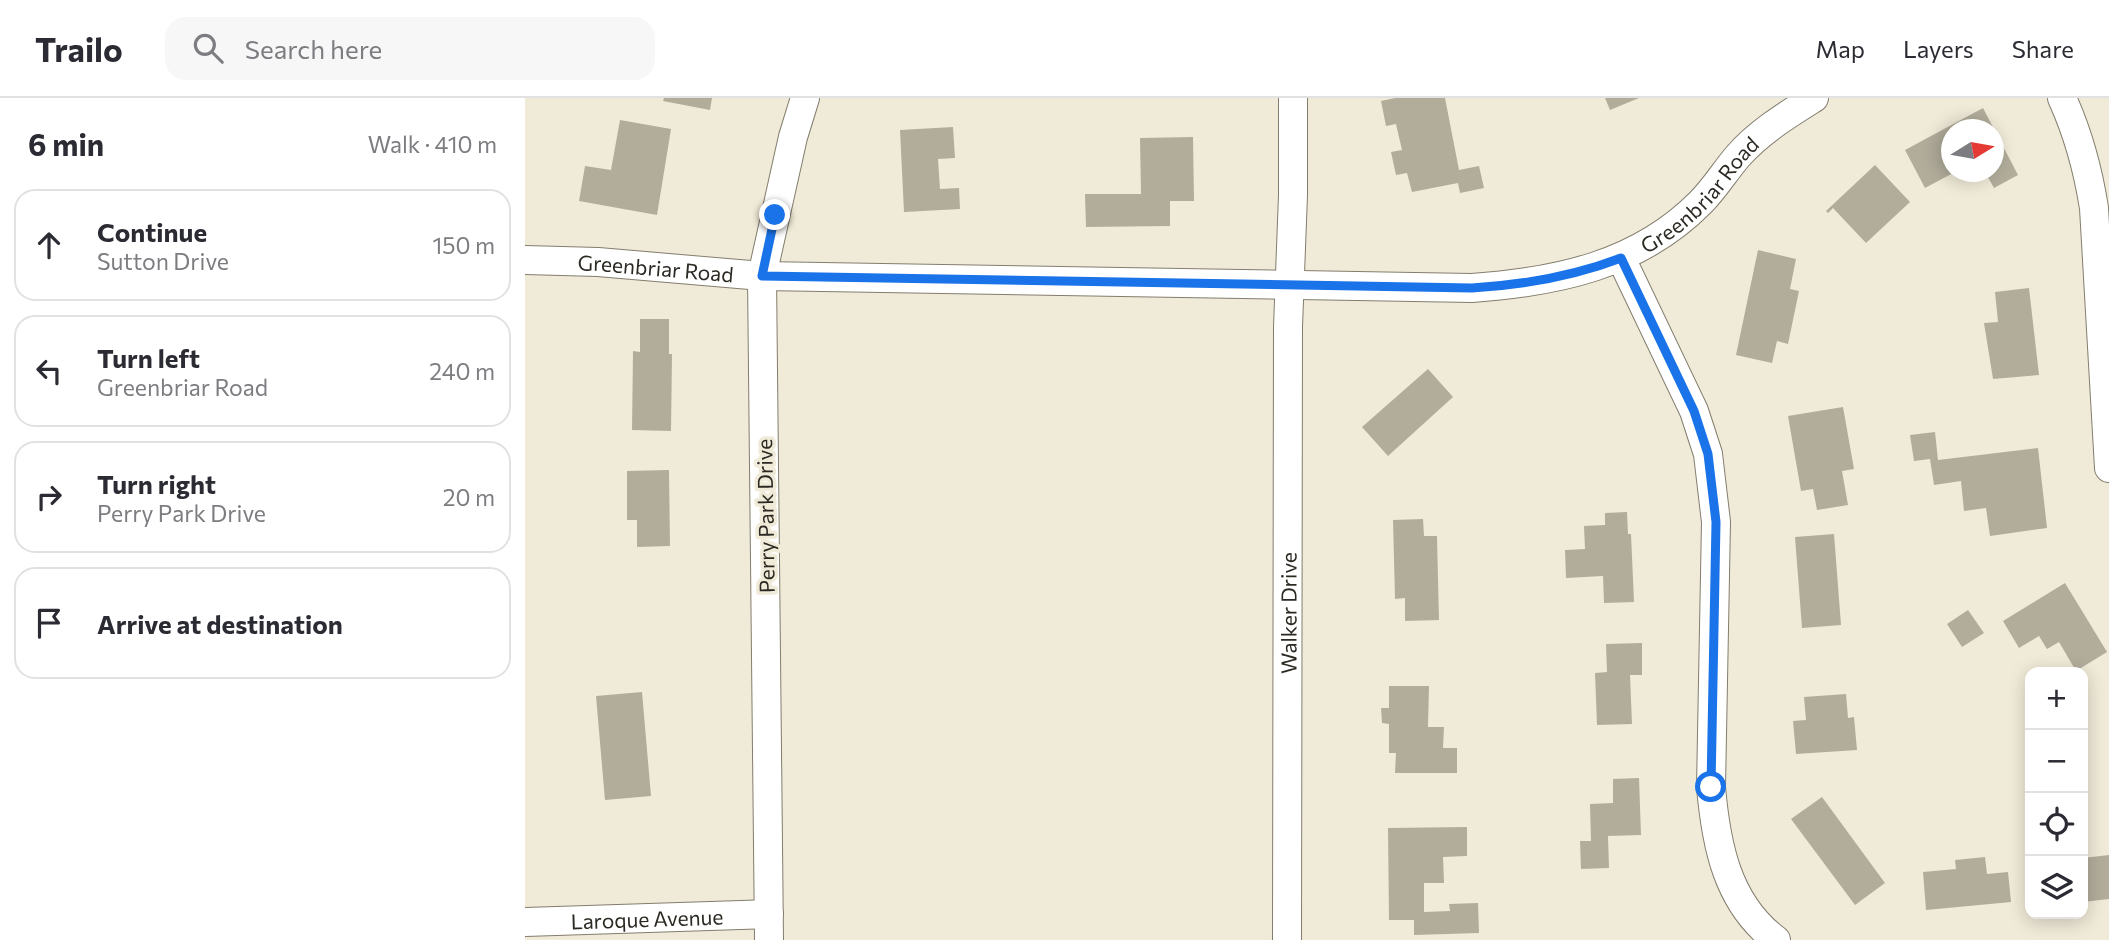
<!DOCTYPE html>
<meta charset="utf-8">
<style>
body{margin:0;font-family:Commissioner,sans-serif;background:#f7f7f7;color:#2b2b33}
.controls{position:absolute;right:21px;bottom:21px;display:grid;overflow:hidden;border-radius:14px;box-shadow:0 4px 18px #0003}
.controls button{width:63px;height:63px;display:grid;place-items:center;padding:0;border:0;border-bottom:2px solid #e1e1e2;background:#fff;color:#2b2b33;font:35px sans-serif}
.compass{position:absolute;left:1416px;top:21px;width:63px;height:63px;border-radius:50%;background:#fff;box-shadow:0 4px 18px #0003;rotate:79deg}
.stop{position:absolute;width:21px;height:21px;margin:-16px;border:5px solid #1a73e8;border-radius:50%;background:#fff}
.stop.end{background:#1a73e8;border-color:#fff;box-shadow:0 2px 7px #0008}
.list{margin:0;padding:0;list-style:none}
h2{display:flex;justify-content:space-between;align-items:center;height:91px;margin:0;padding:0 28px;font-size:30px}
h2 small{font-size:23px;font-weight:400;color:#7c7c81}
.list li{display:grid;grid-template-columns:46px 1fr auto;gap:21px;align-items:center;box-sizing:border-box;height:112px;margin:0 14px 14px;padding:0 14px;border:2px solid #e1e1e2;border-radius:21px}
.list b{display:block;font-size:26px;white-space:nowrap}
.list p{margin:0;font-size:23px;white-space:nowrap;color:#7c7c81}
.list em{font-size:23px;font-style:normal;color:#7c7c81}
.icon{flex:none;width:38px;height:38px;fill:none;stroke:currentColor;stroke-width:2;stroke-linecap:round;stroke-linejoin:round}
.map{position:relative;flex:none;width:1584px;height:842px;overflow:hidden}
header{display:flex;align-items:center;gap:42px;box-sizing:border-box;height:98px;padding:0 35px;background:#fff;border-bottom:2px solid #e1e1e2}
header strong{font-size:33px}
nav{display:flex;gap:38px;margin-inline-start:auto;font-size:24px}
.search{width:490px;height:63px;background:#f7f7f7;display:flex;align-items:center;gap:18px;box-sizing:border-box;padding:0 24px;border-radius:21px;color:#7c7c81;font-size:26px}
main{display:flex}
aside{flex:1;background:#fff}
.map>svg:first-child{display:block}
</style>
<header>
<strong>Trailo</strong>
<div class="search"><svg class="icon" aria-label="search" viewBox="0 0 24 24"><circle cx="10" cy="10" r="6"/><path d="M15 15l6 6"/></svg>Search here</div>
<nav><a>Map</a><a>Layers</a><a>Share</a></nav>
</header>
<main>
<aside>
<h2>6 min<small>Walk · 410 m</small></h2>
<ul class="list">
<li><svg class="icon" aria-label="ahead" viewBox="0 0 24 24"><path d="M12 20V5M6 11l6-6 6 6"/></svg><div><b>Continue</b><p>Sutton Drive</p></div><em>150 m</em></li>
<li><svg class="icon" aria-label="left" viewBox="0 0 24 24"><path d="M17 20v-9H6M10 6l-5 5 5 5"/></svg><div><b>Turn left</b><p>Greenbriar Road</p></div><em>240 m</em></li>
<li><svg class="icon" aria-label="right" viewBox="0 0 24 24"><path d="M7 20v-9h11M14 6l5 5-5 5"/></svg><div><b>Turn right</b><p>Perry Park Drive</p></div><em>20 m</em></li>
<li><svg class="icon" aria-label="arrive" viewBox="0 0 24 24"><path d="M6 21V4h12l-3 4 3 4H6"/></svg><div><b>Arrive at destination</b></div></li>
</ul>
</aside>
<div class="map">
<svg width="1584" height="842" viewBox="0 0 1584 842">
<rect width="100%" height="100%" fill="#f0ead8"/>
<!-- building -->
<path fill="#b2ad9b" d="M139 0H187L185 12 138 3Z
M870 0H920L934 72 954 68 959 90 935 95 933 85 887 94 882 75 871 77 866 54 877 52 871 26 861 28 856 3Z
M1080 0H1114L1085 12Z
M1458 10 1493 77 1469 90 1460 74H1468V32H1426V74H1430L1400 90 1380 52Z
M95 22 146 31 132 117 54 103 60 68 86 72Z
M428 29 430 60 413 61 415 91 434 90 435 111 379 114 375 32Z
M668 39 669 103H645V128L561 129 560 96H616L615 40Z
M1350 67 1385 104 1341 145 1308 110 1303 115 1301 113Z
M1233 152 1271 161 1265 191 1274 193 1263 246 1252 243 1247 265 1211 257Z
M1504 190 1514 277 1468 281 1459 225 1473 224 1470 194Z
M115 221H144V256H147L146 333 107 332 108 253 115 254Z
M903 271 928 299 863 358 837 329Z
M1318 309 1329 371 1317 373 1323 407 1292 412 1288 391 1276 393 1263 318Z
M1410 334 1413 362 1513 350 1522 430 1465 438 1461 410 1439 413 1436 383 1409 387 1405 361 1389 363 1385 337Z
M144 372 145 448 112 449V422H102V373Z
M1102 414 1103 436H1106L1109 504 1079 505 1078 478 1041 480 1040 452 1060 451 1059 428 1080 427V415Z
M898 421 899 438H912L914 522 880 523V500L870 501 868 422Z
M1309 436 1316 527 1277 530 1270 439Z
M1540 485 1582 554 1551 573 1534 544 1522 551 1514 538 1494 550 1478 523Z
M1443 512 1459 535 1437 549 1422 526Z
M1117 545V577H1105L1107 626 1072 627 1070 575 1082 574 1081 546Z
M864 588H904L903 629H919L918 650H932V675H870L871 655H864V626L857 625 856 610H864Z
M117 594 126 698 80 702 71 598Z
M1321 596 1323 620 1329 619 1332 652 1271 656 1268 623 1281 622 1279 599Z
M1114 680 1116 737 1083 738 1084 770 1056 771 1055 743H1066L1065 706 1088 705V681Z
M1297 699 1360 785 1330 807 1266 721Z
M942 729V758L918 759 919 785H899V814L925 813 924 806 953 805 954 835 889 837V822H864L863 730Z
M1584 757V801L1558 804V760Z
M1460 759 1462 776 1483 774 1486 804 1401 812 1398 774 1431 771 1430 762Z"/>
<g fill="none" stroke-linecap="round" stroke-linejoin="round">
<defs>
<g id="minor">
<path d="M1537 0C1553 35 1563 72 1569 110L1584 370"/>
<path d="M1096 160 1169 313 1183 356 1191 424 1186 689C1191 747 1202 805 1251 842"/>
<path id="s1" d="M0 162 73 164 237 178 947 190C1032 184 1114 167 1176 104 1190 90 1200 73 1213 58 1234 34 1262 17 1289 0"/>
<path id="s2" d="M0 824 244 816"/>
<path d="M244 842 237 178 268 39 280 0"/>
<path id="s3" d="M762 842 763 229 768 97V0"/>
</g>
</defs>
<!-- minor casing -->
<use href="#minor" stroke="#837d6d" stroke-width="30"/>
<!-- minor -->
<use href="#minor" stroke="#fff" stroke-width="28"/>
</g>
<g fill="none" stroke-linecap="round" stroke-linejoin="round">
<!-- route -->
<path stroke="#1a73e8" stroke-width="9" d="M250 117 237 178 947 190C997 187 1049 178 1096 160L1169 313 1183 356 1191 424 1186 689"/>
</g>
<g text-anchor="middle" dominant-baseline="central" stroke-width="7" stroke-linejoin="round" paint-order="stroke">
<!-- street labels -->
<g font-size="21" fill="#2b2922" stroke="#f0ead8">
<text stroke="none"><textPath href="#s1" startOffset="1202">Greenbriar Road</textPath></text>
<text stroke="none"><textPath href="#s1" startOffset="131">Greenbriar Road</textPath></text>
<text transform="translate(240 418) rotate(-91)">Perry Park Drive</text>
<text stroke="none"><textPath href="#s3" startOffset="327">Walker Drive</textPath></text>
<text stroke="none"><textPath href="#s2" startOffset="122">Laroque Avenue</textPath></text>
</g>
</g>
</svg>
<div class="controls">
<button>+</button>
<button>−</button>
<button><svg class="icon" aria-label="locate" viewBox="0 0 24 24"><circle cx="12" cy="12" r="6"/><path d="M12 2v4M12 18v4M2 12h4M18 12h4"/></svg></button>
<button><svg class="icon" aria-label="layers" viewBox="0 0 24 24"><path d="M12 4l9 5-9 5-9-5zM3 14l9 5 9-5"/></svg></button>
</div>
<svg class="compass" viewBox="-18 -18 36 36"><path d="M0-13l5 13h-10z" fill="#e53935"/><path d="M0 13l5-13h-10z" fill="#7c7c81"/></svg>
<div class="stop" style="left:1186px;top:689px"></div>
<div class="stop end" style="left:250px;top:117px"></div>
</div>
</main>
